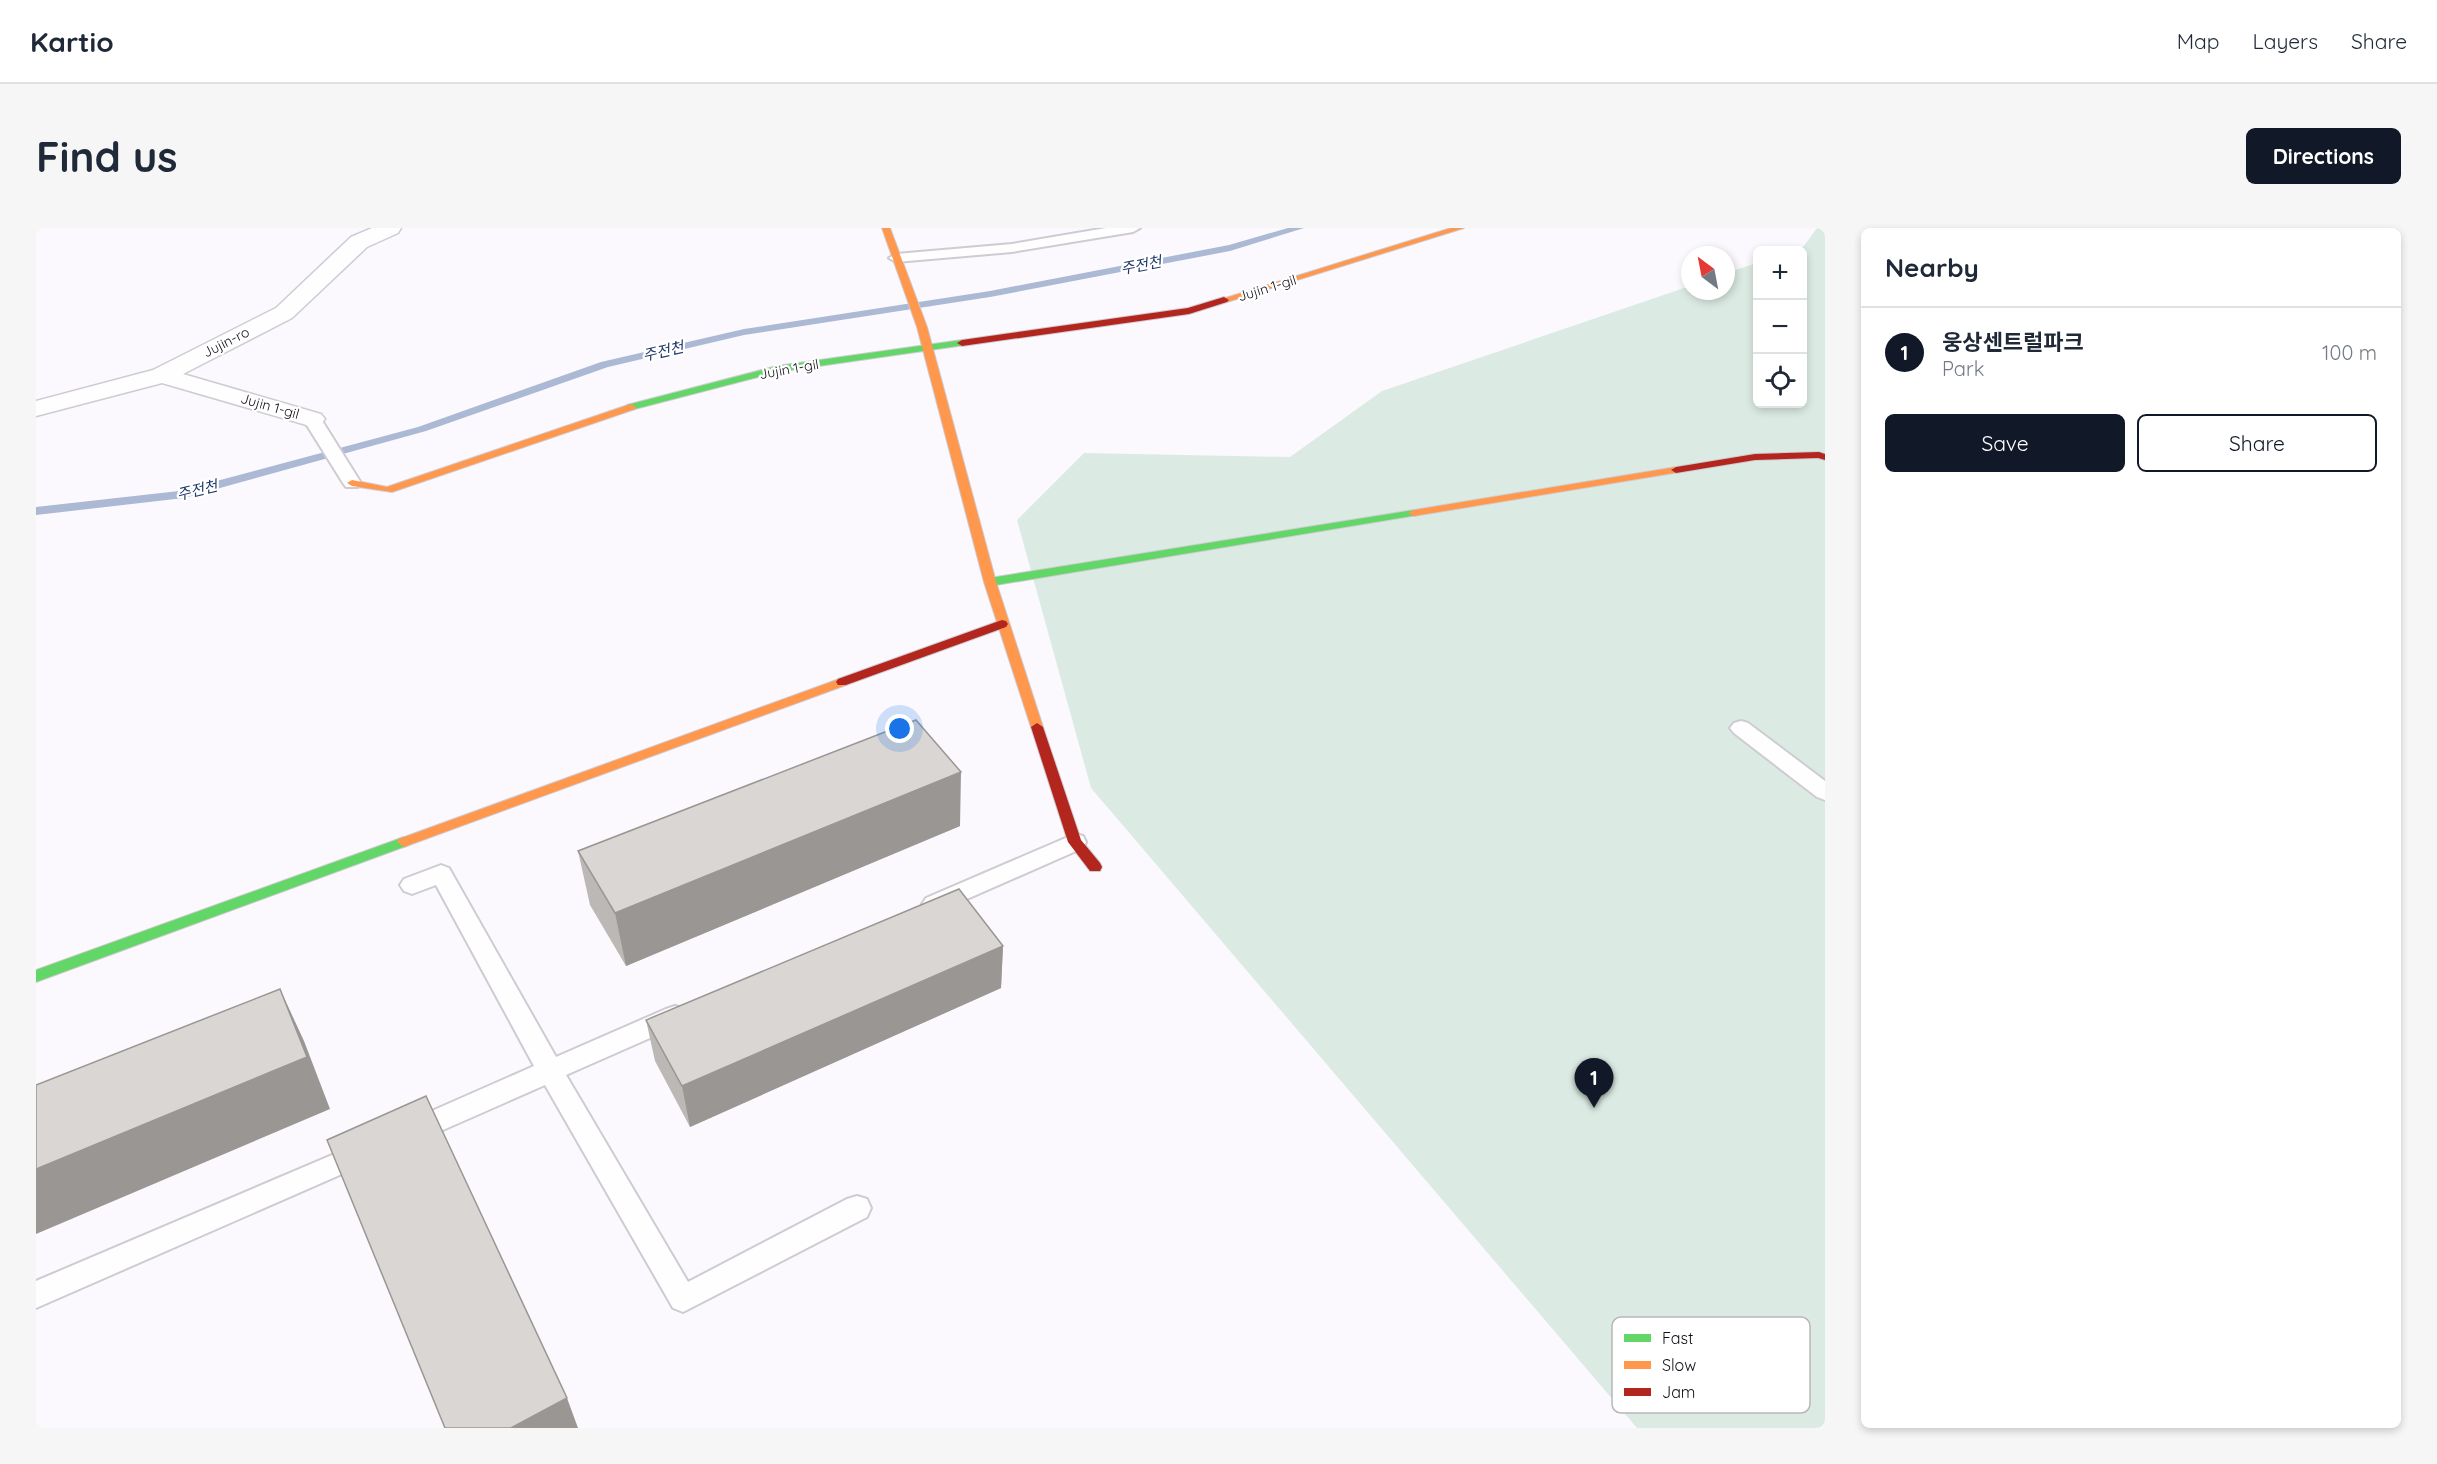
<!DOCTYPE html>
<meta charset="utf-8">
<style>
body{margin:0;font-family:Quicksand,"Noto Sans KR",sans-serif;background:#f6f6f7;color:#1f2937}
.controls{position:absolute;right:18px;top:18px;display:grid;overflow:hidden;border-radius:9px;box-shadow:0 3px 9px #0003}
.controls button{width:54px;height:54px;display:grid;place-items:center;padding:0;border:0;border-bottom:2px solid #e0e1e3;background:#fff;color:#1f2937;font:30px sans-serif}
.compass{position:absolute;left:1645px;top:18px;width:54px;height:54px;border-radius:50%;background:#fff;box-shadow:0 3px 9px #0003;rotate:328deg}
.you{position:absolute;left:864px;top:501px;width:21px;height:21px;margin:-15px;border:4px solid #fff;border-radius:50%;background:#1a73e8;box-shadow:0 0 0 9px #1a73e833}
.badge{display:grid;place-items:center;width:39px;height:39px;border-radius:50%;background:#111827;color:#fff;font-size:20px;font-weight:700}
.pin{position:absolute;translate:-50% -50px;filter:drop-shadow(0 2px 3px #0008)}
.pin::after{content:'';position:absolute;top:32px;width:21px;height:18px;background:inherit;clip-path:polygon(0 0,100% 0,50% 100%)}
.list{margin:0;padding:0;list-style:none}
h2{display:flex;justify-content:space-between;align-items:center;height:78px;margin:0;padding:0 24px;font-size:26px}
h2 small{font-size:20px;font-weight:400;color:#747a83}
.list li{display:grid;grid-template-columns:39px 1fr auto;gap:18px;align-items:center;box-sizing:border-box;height:90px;padding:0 24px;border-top:2px solid #e0e1e3}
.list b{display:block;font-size:22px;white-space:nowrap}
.list p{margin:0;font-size:20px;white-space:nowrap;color:#747a83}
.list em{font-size:20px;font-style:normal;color:#747a83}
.actions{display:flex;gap:12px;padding:18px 24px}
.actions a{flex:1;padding:14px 0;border:2px solid #111827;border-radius:9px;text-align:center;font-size:21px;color:#111827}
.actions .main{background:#111827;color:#fff}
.icon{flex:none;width:33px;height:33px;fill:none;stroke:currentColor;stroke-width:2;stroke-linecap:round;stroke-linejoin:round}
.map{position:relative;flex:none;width:1789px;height:1200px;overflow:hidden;border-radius:9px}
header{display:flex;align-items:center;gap:36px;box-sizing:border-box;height:84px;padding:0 30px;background:#fff;border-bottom:2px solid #e0e1e3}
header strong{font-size:28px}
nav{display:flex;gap:33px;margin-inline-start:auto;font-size:21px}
.intro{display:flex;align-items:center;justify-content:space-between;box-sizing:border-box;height:144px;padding:0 36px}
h1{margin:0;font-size:42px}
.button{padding:15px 27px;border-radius:9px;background:#111827;color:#fff;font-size:21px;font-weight:700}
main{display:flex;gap:36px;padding:0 36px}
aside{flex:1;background:#fff;border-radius:9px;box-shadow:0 3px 9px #0003}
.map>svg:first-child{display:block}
</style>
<header>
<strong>Kartio</strong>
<nav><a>Map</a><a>Layers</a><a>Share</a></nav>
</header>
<div class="intro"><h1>Find us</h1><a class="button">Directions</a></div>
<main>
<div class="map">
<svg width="1789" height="1200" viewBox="0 0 1789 1200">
<rect width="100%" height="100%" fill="#fbf9fd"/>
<!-- green -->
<path fill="#dbebe3" d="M1781 0H1789V1200H1601L1055 560 981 292 1048 225 1254 229 1346 163 1654 58V63H1690V45L1721 35 1722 176H1766V22H1757L1767 19Z"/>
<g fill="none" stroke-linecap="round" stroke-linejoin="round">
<!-- stream -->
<path fill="#abb9d4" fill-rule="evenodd" d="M1252 0H1268L1194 23 954 69 708 107 572 139 390 203 148 270 0 287V279L143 263 382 199 565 134 708 101 954 63 1193 17Z"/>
<defs>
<path id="lane" d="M1070 0H1104L1097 4 976 24 860 34 853 30 860 26 976 16Z
M276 186 282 187 285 191 325 255 322 259H310L307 255 267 191 270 187Z
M1705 493 1712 495 1789 553V572L1781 569 1698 505 1694 500 1698 495Z
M1039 606 1047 608 1050 614 1047 620 906 682 898 685 890 682 886 676 890 670Z
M405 637 413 640 520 829 630 781 639 778 648 781 651 788 648 795 530 847 652 1054 811 971 821 968 831 971 835 980 831 989 647 1084 637 1080 509 857 382 913 373 916 364 913 360 905 364 897 498 838 400 657 376 666 368 663 364 657 368 651Z
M329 913 338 916 342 924 338 932 0 1080V1053Z"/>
<path id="street" d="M336 0H365L362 5 331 19 256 90 147 146 285 186 289 191 285 196 276 199 267 196 126 155 0 188V173L117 142 240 80 315 9Z"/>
<path id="fast" d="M926 112 931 115 929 117 741 144 595 182 590 179 591 177 741 138Z
M1378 282 1382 283V287L954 358 948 354 954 350Z
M368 609 375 614 373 617 0 754V742Z"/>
<path id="slow" d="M846 0H854L891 99 960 354 1007 499 1005 502H997L995 499 948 354 881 99Z
M1415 0H1428L1191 74 1183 72Z
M595 176 600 179 599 181 356 264 316 258 311 255 316 252 351 259Z
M1640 239 1645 242 1644 244 1378 288 1372 285 1378 282Z
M806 450 810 451 812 454 810 457 373 617 368 619 361 614 363 611Z"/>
<path id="jam" d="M1188 69 1193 72 1191 74 1153 86 926 118 921 115 926 112 1152 80Z
M1783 224 1789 226V232L1782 230 1719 232 1640 245 1635 242 1640 239 1719 226Z
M966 392 970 393 972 396 970 399 810 457H802L800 454 802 451Z
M1001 495 1007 499 1045 612 1064 635 1066 639 1064 643H1054L1032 614 995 499Z"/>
</defs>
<!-- lane casing -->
<use href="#lane" stroke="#cfcbd2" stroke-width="4"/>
<!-- street casing -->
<use href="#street" stroke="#cfcbd2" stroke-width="3"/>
<!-- fast casing -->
<use href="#fast" stroke="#cfcbd2" stroke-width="2"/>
<!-- slow casing -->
<use href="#slow" stroke="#cfcbd2" stroke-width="2"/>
<!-- jam casing -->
<use href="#jam" stroke="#cfcbd2" stroke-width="2"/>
<!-- lane -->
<use href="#lane" fill="#fefeff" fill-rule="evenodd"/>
<!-- street -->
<use href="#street" fill="#fefeff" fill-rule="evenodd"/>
<!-- fast -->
<use href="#fast" fill="#63d668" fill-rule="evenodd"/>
<!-- slow -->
<use href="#slow" fill="#ff974d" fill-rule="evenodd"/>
<!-- jam -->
<use href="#jam" fill="#b3261e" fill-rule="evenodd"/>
</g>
<!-- wall -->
<path fill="#bbb8b5" d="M924 598 590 738 554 677 542 623Z
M967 718 965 760 654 899 619 833 610 792Z"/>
<!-- shaded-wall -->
<path fill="#999694" d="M925 544 924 598 590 738 579 685Z
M967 718 965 760 654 899 646 858Z
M244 761 268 813 294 881 0 1006V941Z
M531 1170 542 1200H475Z"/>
<!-- building -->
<path fill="#dad6d3" stroke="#999694" stroke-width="1.5" d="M880 492 925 544 579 685 542 623Z
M923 661 967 718 646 858 610 792Z
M244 761 271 829 0 941V857Z
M390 868 531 1170 475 1200H409L291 912Z"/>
<g text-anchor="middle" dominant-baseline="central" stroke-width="4.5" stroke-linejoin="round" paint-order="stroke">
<!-- far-street labels -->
<g font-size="14" fill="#120d16" stroke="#fff">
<text transform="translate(1231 60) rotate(-17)">Jujin 1-gil</text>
<text transform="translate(190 114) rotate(-27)">Jujin-ro</text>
<text transform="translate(753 141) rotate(-10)">Jujin 1-gil</text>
<text transform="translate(234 178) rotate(16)">Jujin 1-gil</text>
</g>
<!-- far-water labels -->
<g font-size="15" font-style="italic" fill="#21396a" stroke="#fff">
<text transform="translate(1105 37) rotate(-11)">주전천</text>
<text transform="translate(627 123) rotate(-13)">주전천</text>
<text transform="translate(161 262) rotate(-14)">주전천</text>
</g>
</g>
<!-- legend -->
<rect x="1576" y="1089" width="198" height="96" rx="9" fill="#fff" stroke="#b8b6b9" stroke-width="1.5"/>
<rect x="1588" y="1106" width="27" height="8" fill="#63d668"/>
<rect x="1588" y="1133" width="27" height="8" fill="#ff974d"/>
<rect x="1588" y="1160" width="27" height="8" fill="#b3261e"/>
<g font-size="16" fill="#120d16">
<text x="1626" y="1116">Fast</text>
<text x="1626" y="1143">Slow</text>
<text x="1626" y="1170">Jam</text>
</g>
</svg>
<div class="controls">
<button>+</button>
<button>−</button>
<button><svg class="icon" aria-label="locate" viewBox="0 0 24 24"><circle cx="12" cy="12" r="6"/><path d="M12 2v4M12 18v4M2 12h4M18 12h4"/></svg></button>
</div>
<svg class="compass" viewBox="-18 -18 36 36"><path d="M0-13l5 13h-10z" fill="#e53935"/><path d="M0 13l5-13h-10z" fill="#747a83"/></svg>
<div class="you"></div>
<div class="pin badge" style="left:1558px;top:880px">1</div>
</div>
<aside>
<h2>Nearby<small></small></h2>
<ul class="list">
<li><span class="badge">1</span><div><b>웅상센트럴파크</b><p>Park</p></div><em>100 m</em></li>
</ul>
<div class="actions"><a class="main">Save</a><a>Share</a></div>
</aside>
</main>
